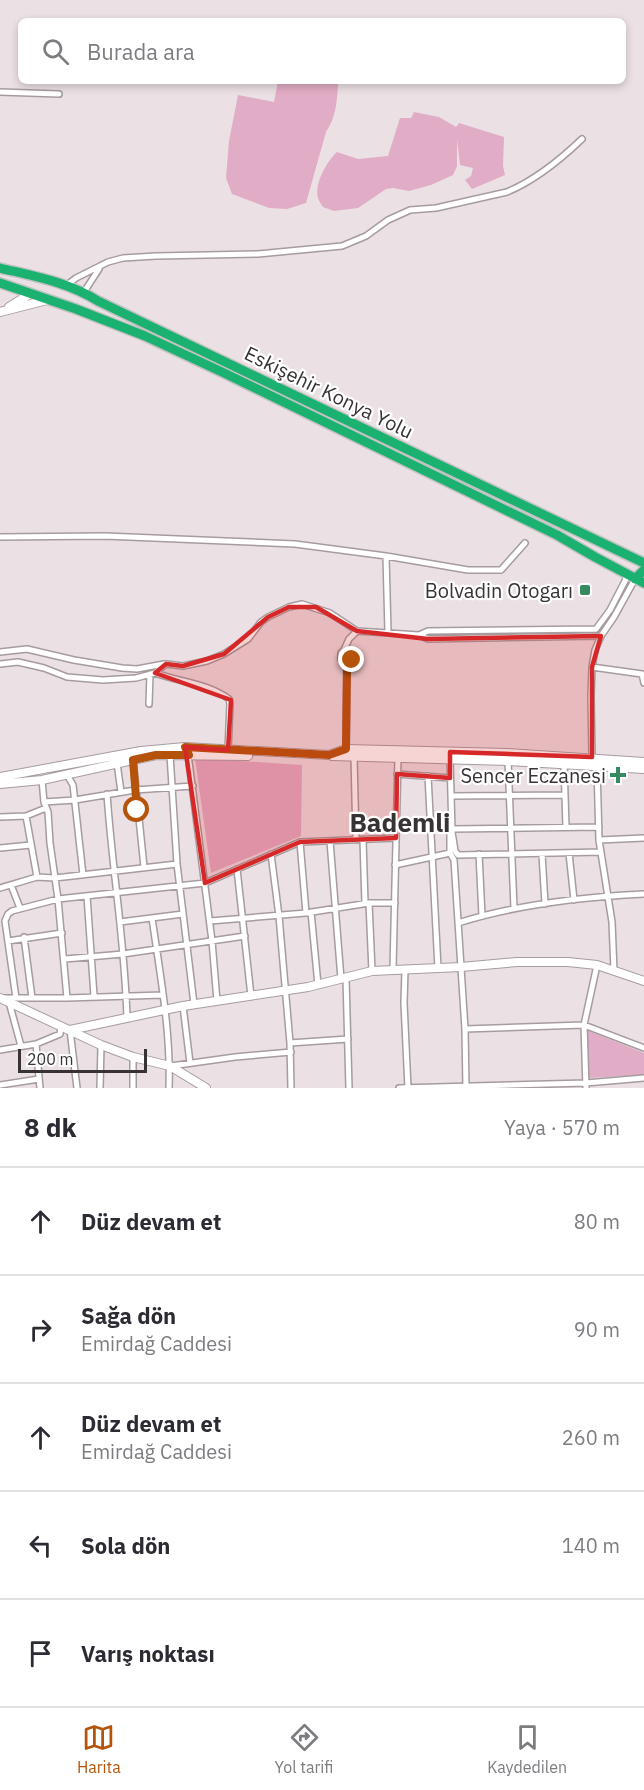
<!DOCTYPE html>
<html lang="tr">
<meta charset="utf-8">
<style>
body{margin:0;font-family:"IBM Plex Sans",sans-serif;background:#f7f7f7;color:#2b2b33}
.scale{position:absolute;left:18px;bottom:15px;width:129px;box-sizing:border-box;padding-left:6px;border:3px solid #373335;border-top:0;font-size:16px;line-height:21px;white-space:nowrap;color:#373335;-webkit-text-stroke:4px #fff;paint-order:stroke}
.stop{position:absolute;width:18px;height:18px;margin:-14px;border:4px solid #b45309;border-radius:50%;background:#fff}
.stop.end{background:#b45309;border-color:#fff;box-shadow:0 2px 6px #0008}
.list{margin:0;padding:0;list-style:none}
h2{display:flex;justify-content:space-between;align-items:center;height:78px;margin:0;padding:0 24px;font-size:26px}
h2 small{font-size:20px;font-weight:400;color:#7c7c81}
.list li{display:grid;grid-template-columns:39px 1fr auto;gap:18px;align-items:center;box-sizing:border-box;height:108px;padding:0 24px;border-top:2px solid #e1e1e2}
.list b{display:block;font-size:22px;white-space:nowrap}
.list p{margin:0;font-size:20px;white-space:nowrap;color:#7c7c81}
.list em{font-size:20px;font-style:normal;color:#7c7c81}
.icon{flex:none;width:33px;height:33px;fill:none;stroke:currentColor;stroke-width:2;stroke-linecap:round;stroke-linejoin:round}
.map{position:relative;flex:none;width:644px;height:1088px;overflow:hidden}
.search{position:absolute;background:#fff;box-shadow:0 3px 9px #0003;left:18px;right:18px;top:18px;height:66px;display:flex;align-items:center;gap:15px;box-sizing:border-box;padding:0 21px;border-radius:9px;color:#7c7c81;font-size:22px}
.sheet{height:618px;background:#fff}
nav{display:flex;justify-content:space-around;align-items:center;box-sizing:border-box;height:84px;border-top:2px solid #e1e1e2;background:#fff;font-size:16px;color:#7c7c81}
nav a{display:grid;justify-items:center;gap:3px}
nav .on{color:#b45309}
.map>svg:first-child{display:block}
</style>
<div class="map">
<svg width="644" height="1088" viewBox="0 0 644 1088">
<rect width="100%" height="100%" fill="#ebe0e4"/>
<!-- green -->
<path fill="#e1acc5" d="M278 81H324L338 84C337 102 336 117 326 132L306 203 287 209 269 208 232 194 226 178 229 141 238 95 274 102Z
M414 112 439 117 456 127 459 123 504 137 503 166 505 175 472 189 465 180 471 176 473 168 460 165 457 139V166L453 175 431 185 409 191 393 188 386 189 358 208 334 211 323 207C321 204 319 201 318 198 314 184 327 161 337 152L358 159 388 156 400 118H411Z
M195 758 302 765 301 836 211 873Z
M586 1030 644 1053V1075L589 1078Z"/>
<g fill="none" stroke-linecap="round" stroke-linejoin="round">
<defs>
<path id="street" d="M0 92 59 94
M67 285 76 278 108 262 123 258 156 256 258 254 342 246 366 236 388 220 410 210 436 208 507 192C536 180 560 160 582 139
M84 292 99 269
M0 537 105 536 295 544 386 556 468 570H501L525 543
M386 556 388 632
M596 629 610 610 626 579 625 574
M419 635 428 631 596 629
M344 650 352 656V660L347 664
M0 652 27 649 74 660 122 668 137 669 164 664
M0 664 18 662 44 668 67 677 103 680 136 678 155 673 166 664 183 666 207 661 224 654 248 639 261 622 268 617 289 607 302 604 330 613 357 631 419 635 428 639 601 636
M592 667 642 674 644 683
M155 673C180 682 207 683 229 699L230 704 228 750
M149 704 150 674
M346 749 347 664 341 659V653L344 650 349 639 357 631
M188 754 212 941 217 1001
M170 755 177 864 194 1004
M354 756 356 840
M450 758 452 832 455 851 458 855 601 852
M133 760 144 867
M508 761 514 908
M117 763 121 792
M564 764 566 827
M397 774 450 778
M67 775 73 785 83 875
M428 776 438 968
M42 780 44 802 48 812 50 843 58 899 67 998
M107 794C112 868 125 943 127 1018
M451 796 565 795
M44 802 75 800 135 790 193 786
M26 816 37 877
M0 817 26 816 46 808
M453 829 599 827
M363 840 365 903
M599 840 644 838
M330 841 341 979
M300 842 306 913
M0 848 31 845
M450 853V834L452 832
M569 853 574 900
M271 854 279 916 290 1043 291 1088
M479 854 482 916
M542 854 545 904
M395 865 450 853 454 860 465 1029 466 1088
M237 869 251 996
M11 885 20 908
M0 888 37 877 55 878 177 864
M87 896 94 996
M369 903 372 971
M311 912 318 985
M152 918C160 974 171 1032 169 1088
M210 921 306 913 369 903H395
M120 922 183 914
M458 923C518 904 581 897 644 894
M24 937 32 998
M8 941 62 933
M65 959 123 954 245 936
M393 969 398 758
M405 970 404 1003 408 1088
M614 971 612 922 599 840 597 766 592 757 591 696 592 667 595 650 601 636 614 617 635 579
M346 978 349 1088
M2 998H67L163 995
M16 998 5 921 8 914 12 911 58 899 205 883 300 842 396 838
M9 1002 21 1046
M183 1006 190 1063
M465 1029 584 1025 644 1048
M70 1030 77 1088
M290 1043 348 1039
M36 1044 40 1088
M0 1050 36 1044 60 1034 61 1027
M171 1066 235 1057 291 1052
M0 1085 39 1079
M100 1088 101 1045
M133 1088V1057
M399 1088 586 1083 644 1078
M586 1088 584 1025 597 965"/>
<path id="secondary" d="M9 307 30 294
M0 312 47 300
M332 756 508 761 644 769
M0 777 141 751 185 747 329 755 346 749 507 753 644 762
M0 784 42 780 156 755 248 756
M0 998 101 1045 133 1057 170 1066 206 1088
M70 1030 183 1006 308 987 372 971 461 967 517 962H568L597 965 644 981"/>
<path id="highway" d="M0 268C33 276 68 282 98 301L644 563
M0 283 76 309 145 336 222 372 557 535 595 557 644 583
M635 579 644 570"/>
</defs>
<!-- street casing -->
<use href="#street" stroke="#a69ca0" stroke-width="8"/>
<!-- secondary casing -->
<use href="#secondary" stroke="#a69ca0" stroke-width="10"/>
<!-- highway casing -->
<use href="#highway" stroke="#c3c2c2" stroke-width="12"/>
<!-- street -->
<use href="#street" stroke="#fff" stroke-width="5"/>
<!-- secondary -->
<use href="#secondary" stroke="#fff" stroke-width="8"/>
<!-- highway -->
<use href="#highway" stroke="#1bb271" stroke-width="9"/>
</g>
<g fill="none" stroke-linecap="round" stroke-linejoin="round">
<!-- route -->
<path stroke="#b45309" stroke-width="8" d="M137 810 133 760 156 755H189L185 747 329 755 346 749 347 664 352 660"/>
</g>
<!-- marked area -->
<path fill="#d62828" fill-opacity="0.2" stroke="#d62828" stroke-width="4.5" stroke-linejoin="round" d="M289 607H316L357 631 428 639 601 636 592 667V757L450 752V778L397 774 396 838 300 842 205 883 185 747 228 750 231 700 155 673 166 664 183 666 224 654 268 617Z"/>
<!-- markers -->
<g fill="#358b5f" stroke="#fff" stroke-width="2">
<rect x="579" y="584" width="12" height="12" rx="3"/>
<path d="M615 766h6v6h6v6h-6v6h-6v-6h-6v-6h6z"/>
</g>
<g text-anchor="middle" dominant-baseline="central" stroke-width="4.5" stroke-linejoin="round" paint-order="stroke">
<!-- street labels -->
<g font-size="20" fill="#373335" stroke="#fff">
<text transform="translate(329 392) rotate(26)">Eskişehir Konya Yolu</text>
</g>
<!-- poi labels -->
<g font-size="20" fill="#373335" stroke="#fff" text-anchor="end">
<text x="573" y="590">Bolvadin Otogarı</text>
<text x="606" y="775">Sencer Eczanesi</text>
</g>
<!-- district labels -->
<g font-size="26" font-weight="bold" fill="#373335" stroke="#fff">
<text x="400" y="822">Bademli</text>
</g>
</g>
</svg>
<div class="scale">200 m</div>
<div class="stop" style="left:137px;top:810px"></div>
<div class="stop end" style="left:352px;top:660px"></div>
<div class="search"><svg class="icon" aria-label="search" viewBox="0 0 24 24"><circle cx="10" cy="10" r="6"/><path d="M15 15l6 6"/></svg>Burada ara</div>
</div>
<section class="sheet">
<h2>8 dk<small>Yaya · 570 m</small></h2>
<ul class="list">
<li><svg class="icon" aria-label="ahead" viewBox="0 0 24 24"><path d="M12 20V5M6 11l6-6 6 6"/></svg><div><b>Düz devam et</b></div><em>80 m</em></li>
<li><svg class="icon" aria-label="right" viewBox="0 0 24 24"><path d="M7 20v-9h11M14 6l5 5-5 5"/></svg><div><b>Sağa dön</b><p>Emirdağ Caddesi</p></div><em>90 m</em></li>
<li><svg class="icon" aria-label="ahead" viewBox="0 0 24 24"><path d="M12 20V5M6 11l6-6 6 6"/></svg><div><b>Düz devam et</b><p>Emirdağ Caddesi</p></div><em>260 m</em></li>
<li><svg class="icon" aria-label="left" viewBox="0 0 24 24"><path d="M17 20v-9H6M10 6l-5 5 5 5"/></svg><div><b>Sola dön</b></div><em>140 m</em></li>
<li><svg class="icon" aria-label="arrive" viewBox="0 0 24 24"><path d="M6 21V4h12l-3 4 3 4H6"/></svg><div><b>Varış noktası</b></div></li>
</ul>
</section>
<nav>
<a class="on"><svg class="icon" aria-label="map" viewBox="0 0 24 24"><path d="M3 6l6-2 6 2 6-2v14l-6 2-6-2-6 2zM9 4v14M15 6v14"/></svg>Harita</a>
<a><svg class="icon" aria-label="directions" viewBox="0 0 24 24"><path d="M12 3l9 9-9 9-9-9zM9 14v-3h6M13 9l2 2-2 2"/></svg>Yol tarifi</a>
<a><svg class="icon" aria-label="saved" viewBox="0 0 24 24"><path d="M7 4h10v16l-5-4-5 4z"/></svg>Kaydedilen</a>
</nav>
